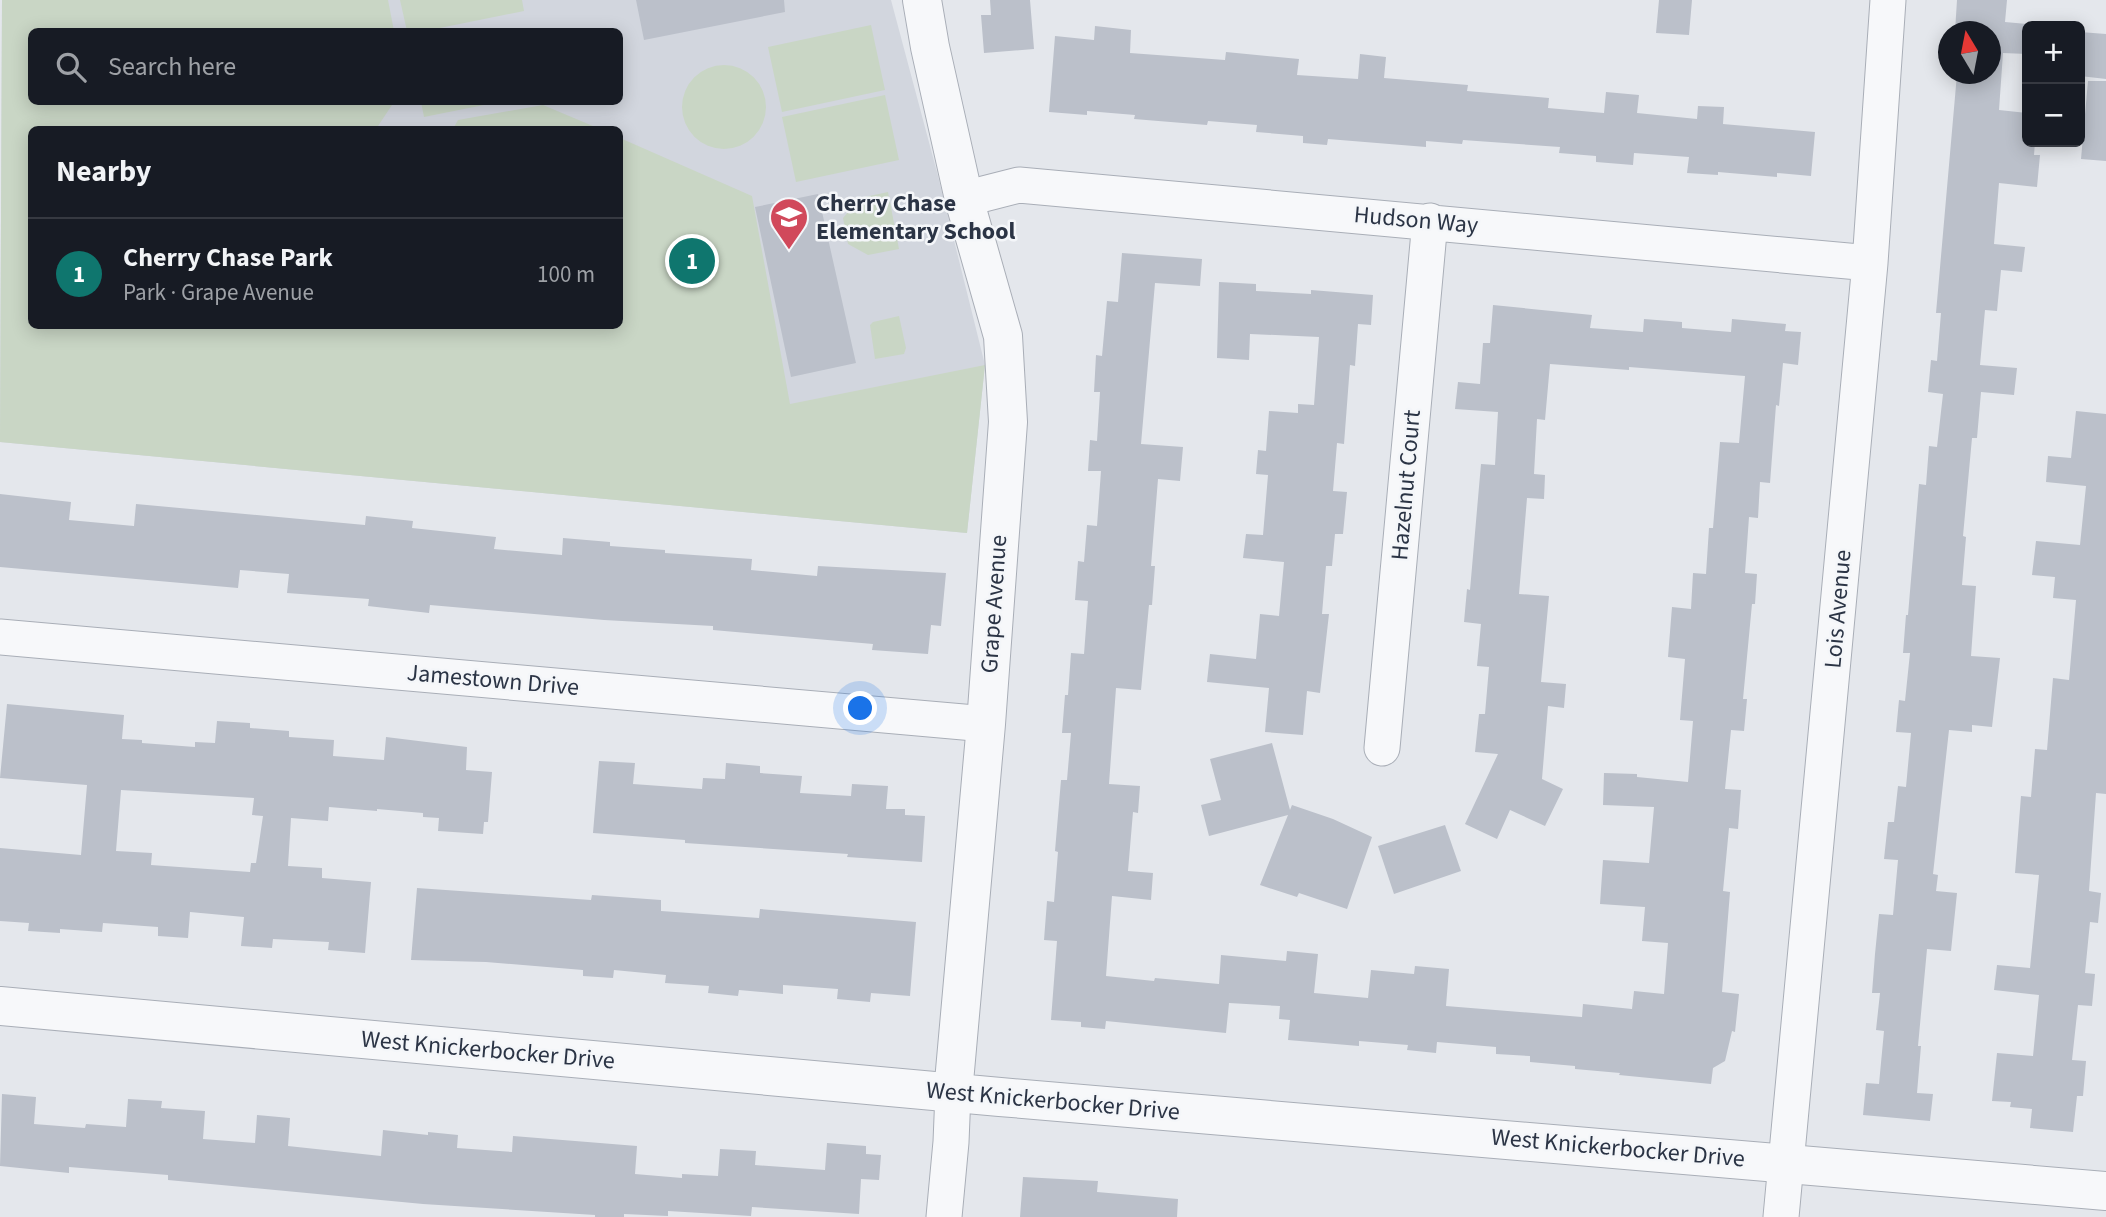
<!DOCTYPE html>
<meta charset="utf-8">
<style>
body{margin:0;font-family:"Source Sans 3",sans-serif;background:#20242c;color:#f1f3f6}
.controls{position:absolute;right:21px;top:21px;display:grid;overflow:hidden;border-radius:10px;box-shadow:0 4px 18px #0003}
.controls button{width:63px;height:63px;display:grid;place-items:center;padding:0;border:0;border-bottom:2px solid #363941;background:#171b24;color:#f1f3f6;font:35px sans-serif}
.compass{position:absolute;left:1938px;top:21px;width:63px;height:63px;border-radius:50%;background:#171b24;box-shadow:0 4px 18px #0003;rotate:350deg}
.you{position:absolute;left:861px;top:709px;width:24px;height:24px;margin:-18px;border:5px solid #fff;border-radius:50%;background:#1a73e8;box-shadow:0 0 0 10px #1a73e833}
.badge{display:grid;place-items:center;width:46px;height:46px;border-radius:50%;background:#0f766e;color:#fff;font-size:23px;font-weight:700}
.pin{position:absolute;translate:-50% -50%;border:4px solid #fff;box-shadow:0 2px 7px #0006}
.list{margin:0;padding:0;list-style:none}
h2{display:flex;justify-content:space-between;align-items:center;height:91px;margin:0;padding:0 28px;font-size:30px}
h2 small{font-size:23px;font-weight:400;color:#9ea1a6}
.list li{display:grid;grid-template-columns:46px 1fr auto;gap:21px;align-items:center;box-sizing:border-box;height:112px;padding:0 28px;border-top:2px solid #363941}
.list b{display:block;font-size:26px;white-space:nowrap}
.list p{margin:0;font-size:23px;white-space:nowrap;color:#9ea1a6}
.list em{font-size:23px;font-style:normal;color:#9ea1a6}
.icon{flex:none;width:38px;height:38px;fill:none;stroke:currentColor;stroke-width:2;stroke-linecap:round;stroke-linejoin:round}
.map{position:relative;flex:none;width:2106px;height:1217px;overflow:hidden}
.search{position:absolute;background:#171b24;box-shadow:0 4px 18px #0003;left:28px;top:28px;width:595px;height:77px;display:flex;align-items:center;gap:18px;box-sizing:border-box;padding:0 24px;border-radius:10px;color:#9ea1a6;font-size:26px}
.panel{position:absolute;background:#171b24;box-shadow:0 4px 18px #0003;left:28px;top:126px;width:595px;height:203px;border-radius:10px}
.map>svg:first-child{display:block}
</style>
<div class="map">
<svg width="2106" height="1217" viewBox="0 0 2106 1217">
<rect width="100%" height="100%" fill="#e4e7ec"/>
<!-- built -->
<path fill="#d2d6de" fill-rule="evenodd" d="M2 0H891L938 176 985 365 967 533 0 442ZM32 32H620V102H32ZM32 130H620V326H32Z"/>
<!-- green -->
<path fill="#c9d6c5" d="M2 0H388L394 31 32 32V102H394L378 126 383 129 32 130V326H620V138L752 196 790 404 985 365 967 533 0 442Z
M400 0H522L524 11 425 31H407Z
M871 25 885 90 782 112 768 47Z
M682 107a42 42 0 1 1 84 0a42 42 0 1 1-84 0Z
M885 95 899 160 796 182 782 117Z
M421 102H499L424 117Z
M543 105 600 129H453L458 120Z
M888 192 899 249 868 255 848 244 843 218 860 198Z
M899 316 906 348 904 354 875 359 870 325 873 322Z"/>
<!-- building -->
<path fill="#bbc0ca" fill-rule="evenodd" d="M636 0H784L785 12 644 40Z
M990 0H1030L1034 49 984 53 981 15H991Z
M1659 0H1692L1689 35 1656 33Z
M1957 0H2007L2005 22 2027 24V54L2003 53 1999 110 2027 113V142H2035L2034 155H2040L2037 187 1999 183 1994 244 2025 247 2022 272 2001 270 1997 311 1985 310 1980 365 2017 368 2014 395 1981 392 1977 438H1972L1963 536 1966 537 1962 585 1976 586 1971 656 2000 658 1992 727 1972 725V732L1949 730 1933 874 1938 875 1936 891 1957 893 1951 951 1927 949 1918 1046H1921L1917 1093 1933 1094 1930 1121 1863 1115 1866 1083 1879 1084 1884 1031 1876 1030 1880 993H1872L1875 954 1879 914 1893 915 1898 860 1884 859 1888 822H1894L1898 786 1906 787 1911 733 1896 732 1899 700 1905 701 1910 653H1903L1906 615H1908L1919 484 1926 485 1929 446 1937 447 1943 394 1928 392 1931 360 1937 361 1941 313H1936L1957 74H1991V32H1955Z
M1095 26 1131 30 1130 53 1225 60 1226 52 1299 59 1297 75 1358 79 1360 54 1386 57 1384 78 1468 85 1467 91 1549 98 1548 108 1604 113 1606 92 1639 95 1637 113 1697 119 1698 106 1724 107 1723 124 1815 132 1811 176 1777 173V177L1718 172V175L1687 173 1689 157 1634 153 1633 165 1596 162V156L1559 153 1560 147 1463 140 1462 144 1426 141V147L1328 139 1327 145 1303 143V136L1256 132 1257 125 1208 121 1207 125 1134 119 1135 115 1087 111V115L1049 112 1055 36 1094 40Z
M2080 32 2106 34V79L2080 76Z
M2088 81H2106V161L2081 159Z
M818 194 856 363 791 377 755 207Z
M1122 253 1202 259 1200 286 1155 283 1141 444 1183 447 1180 481 1158 479 1151 566H1155L1152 605H1149L1141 690 1116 688 1109 784 1140 786 1138 813 1133 812 1128 871 1153 873 1151 900 1112 896 1106 976 1154 981 1155 978 1219 984 1221 955 1286 961 1287 951 1318 954 1314 993 1368 998 1371 970 1414 974 1415 966 1449 969 1446 1006 1582 1017 1583 1004 1632 1009 1634 991 1664 994 1668 943 1642 941 1645 907 1600 904 1603 860 1649 863 1654 807 1603 805 1604 773 1637 774V777L1688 782 1693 721 1680 720 1685 659 1668 657 1672 607 1691 609 1693 573 1706 574 1709 528H1713L1720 442 1739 443 1745 376 1629 367V370L1550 364 1545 420 1537 419 1534 474 1545 475 1544 499 1527 498 1519 594 1549 596 1541 682 1566 684 1564 708 1548 706 1542 779 1563 789 1545 826 1510 810 1497 839 1465 824 1498 754 1475 752 1479 714H1485L1489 667 1477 666 1481 624 1464 622 1467 589 1470 590 1481 464 1495 465 1498 412 1455 409 1458 382 1480 384 1483 343H1490L1493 305 1592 315 1590 328 1643 332 1644 319 1682 322V328L1731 332 1732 319 1786 324 1785 331 1801 332 1798 365 1783 363 1779 406 1776 405 1770 483 1760 482 1758 518 1749 517 1745 573 1757 574 1755 604H1752L1743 699H1747L1744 731 1731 730 1725 789 1741 790 1738 829 1729 828 1723 891 1730 892 1722 992 1739 994 1735 1032 1732 1031 1725 1061 1713 1068 1711 1084 1619 1075 1620 1073 1575 1069V1066L1530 1062V1056L1496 1054V1047L1437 1042 1436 1053 1407 1050 1408 1045 1359 1041V1046L1288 1040 1290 1020 1279 1019 1280 1006 1229 1003 1226 1033 1106 1021 1105 1029 1081 1027V1022L1051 1020 1057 941 1044 940 1047 901 1054 902 1058 852 1055 851 1061 780H1067L1071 733H1062L1065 695H1068L1071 653 1084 654 1088 601 1075 600 1078 561 1084 562 1087 525 1097 526 1101 471H1088L1090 440 1097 441 1100 392H1094L1096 355 1102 356 1107 301 1118 302Z
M1219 282 1256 284V291L1311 294V290L1373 295 1371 325 1358 324 1355 366 1350 365 1344 444 1337 443 1333 491 1347 492 1343 534H1335L1332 566H1326L1322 614H1329L1320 693 1307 691 1303 735 1265 732 1269 688 1207 682 1210 654 1256 659 1260 614 1279 616 1284 562 1243 558 1246 534 1263 535 1268 475 1256 474 1258 450 1266 451 1269 411 1298 413V404L1314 405 1319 337 1250 334 1249 360 1217 358Z
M2076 411 2106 414V794L2096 793 2089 891 2101 893 2098 923 2090 922 2085 973 2095 974 2092 1006 2078 1005 2072 1060 2086 1061 2083 1096H2077L2073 1132 2030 1128 2032 1109 2010 1107 2011 1102 1992 1101 1997 1053 2033 1056 2039 995 1994 990 1997 965 2030 968 2039 875 2015 873 2021 796 2031 797 2035 749 2047 750 2053 678 2069 680 2076 600 2053 598 2055 577 2032 575 2036 541 2080 545 2086 486 2046 482 2048 456 2071 458Z
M0 494 71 502 69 520 134 526 136 504 365 525 366 516 413 521 412 528 496 537 494 549 562 555 563 538 610 542V546L665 550V553L752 559 751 570 817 576 818 566 946 573 941 626 931 625 928 654 872 650 873 644 713 630V626L604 620 430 605 429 613 368 606 369 599 287 593 289 574 240 570 238 588 0 567Z
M7 704 124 715 122 739 142 740V743L195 747V742L215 743 217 721 250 723V728L289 731V737L334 740 333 756 384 760 386 737 467 747 466 770 492 772 488 822H484L483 834 438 831 439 818 423 817V813L377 809V811L329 807 328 821 291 818 288 866 322 868V878L371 882 365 953 328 950 329 942 273 939 272 948 241 946 244 917 190 912 188 938 158 936V927L103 923 102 932 60 929V933L28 931 29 923 0 921V848L81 855 87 785 0 778ZM121 790 254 798 252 815 263 816 256 863H251L250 872 151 865 152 853 116 851Z
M1272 743 1290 810 1292 805 1333 819 1372 837 1347 909 1299 893 1297 897 1260 885 1288 815 1209 836 1201 805 1221 800 1210 759Z
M599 761 635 763 633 784 702 789 703 778 725 779 726 763 760 766V773L802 776 800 793 851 796 852 784 888 786 886 809H905V815L925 816 922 862 847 857 848 854 685 843V840L593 833Z
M1445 825 1461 871 1394 894 1378 846Z
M417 888 591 900 592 895 661 900V911L759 918 760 909 916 922 910 996 871 993 870 1002 837 999 838 989 783 985V994L739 990 738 996 708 993 709 986 665 983 666 975 614 970 613 978 583 976V970L486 962 411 960Z
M2 1094 36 1097 34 1124 85 1128 86 1124 126 1127 128 1099 162 1101 161 1108 205 1111 203 1139 255 1143 257 1115 290 1118 288 1146 381 1156 383 1130 428 1135V1132L458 1135 457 1148 512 1152 513 1136 637 1146 635 1174 682 1178V1174L718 1176 720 1149 756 1151 755 1165 825 1170 827 1143 866 1146V1154L881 1155 879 1180 861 1179 859 1214 752 1207 751 1216 668 1211V1216L624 1214V1217H595V1215L423 1204 168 1180V1175L69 1167V1173L0 1166Z
M1023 1177 1098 1181 1097 1192 1178 1199 1177 1217H1020Z"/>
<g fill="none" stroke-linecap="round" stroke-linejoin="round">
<defs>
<path id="minor" d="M964 199 1019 185 1870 263
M0 637 986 724
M1382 748 1430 221
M944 1217 951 1142 953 1093
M1781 1217 1870 263 1888 0"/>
<path id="tertiary" d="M922 0 930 47 964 199 1003 336 1008 422 986 724 953 1093
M0 1006 1000 1097 2106 1191"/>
</defs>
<!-- minor casing -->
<use href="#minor" stroke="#a9aeb7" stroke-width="37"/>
<!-- tertiary casing -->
<use href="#tertiary" stroke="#a9aeb7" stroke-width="40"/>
<!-- minor -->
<use href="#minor" stroke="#f7f8fa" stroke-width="35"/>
<!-- tertiary -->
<use href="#tertiary" stroke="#f7f8fa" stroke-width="38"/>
</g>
<!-- icons -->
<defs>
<symbol id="school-pin" viewBox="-11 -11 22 30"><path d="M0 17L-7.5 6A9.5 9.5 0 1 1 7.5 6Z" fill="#d1495b" stroke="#f4f6f9"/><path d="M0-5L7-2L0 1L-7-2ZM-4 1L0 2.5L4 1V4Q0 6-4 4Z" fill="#fff"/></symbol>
</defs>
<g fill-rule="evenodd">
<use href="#school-pin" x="767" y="195" width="44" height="60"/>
</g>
<g text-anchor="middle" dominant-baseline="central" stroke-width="5" stroke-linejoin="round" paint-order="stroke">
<!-- poi labels -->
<g font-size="24" font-weight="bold" fill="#2b3445" stroke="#f4f6f9" text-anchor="start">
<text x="816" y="203">Cherry Chase<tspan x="816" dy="28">Elementary School</tspan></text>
</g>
<!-- street labels -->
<g font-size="24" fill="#2b3445" stroke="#f4f6f9">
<text transform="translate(1416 220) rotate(5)">Hudson Way</text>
<text transform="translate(1406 485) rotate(-85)">Hazelnut Court</text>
<text transform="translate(994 604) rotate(-86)">Grape Avenue</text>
<text transform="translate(1838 609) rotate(-85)">Lois Avenue</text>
<text transform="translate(493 680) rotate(5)">Jamestown Drive</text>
<text transform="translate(488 1050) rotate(5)">West Knickerbocker Drive</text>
<text transform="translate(1053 1101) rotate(5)">West Knickerbocker Drive</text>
<text transform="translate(1618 1148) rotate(5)">West Knickerbocker Drive</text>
</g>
</g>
</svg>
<div class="controls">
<button>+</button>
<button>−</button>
</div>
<svg class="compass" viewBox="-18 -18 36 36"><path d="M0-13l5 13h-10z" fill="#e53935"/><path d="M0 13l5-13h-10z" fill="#9ea1a6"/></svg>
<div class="you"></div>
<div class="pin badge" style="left:692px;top:261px">1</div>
<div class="search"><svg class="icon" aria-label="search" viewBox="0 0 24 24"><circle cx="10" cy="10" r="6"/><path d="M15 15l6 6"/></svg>Search here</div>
<section class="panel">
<h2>Nearby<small></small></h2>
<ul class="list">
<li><span class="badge">1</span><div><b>Cherry Chase Park</b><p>Park · Grape Avenue</p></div><em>100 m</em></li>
</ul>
</section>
</div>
